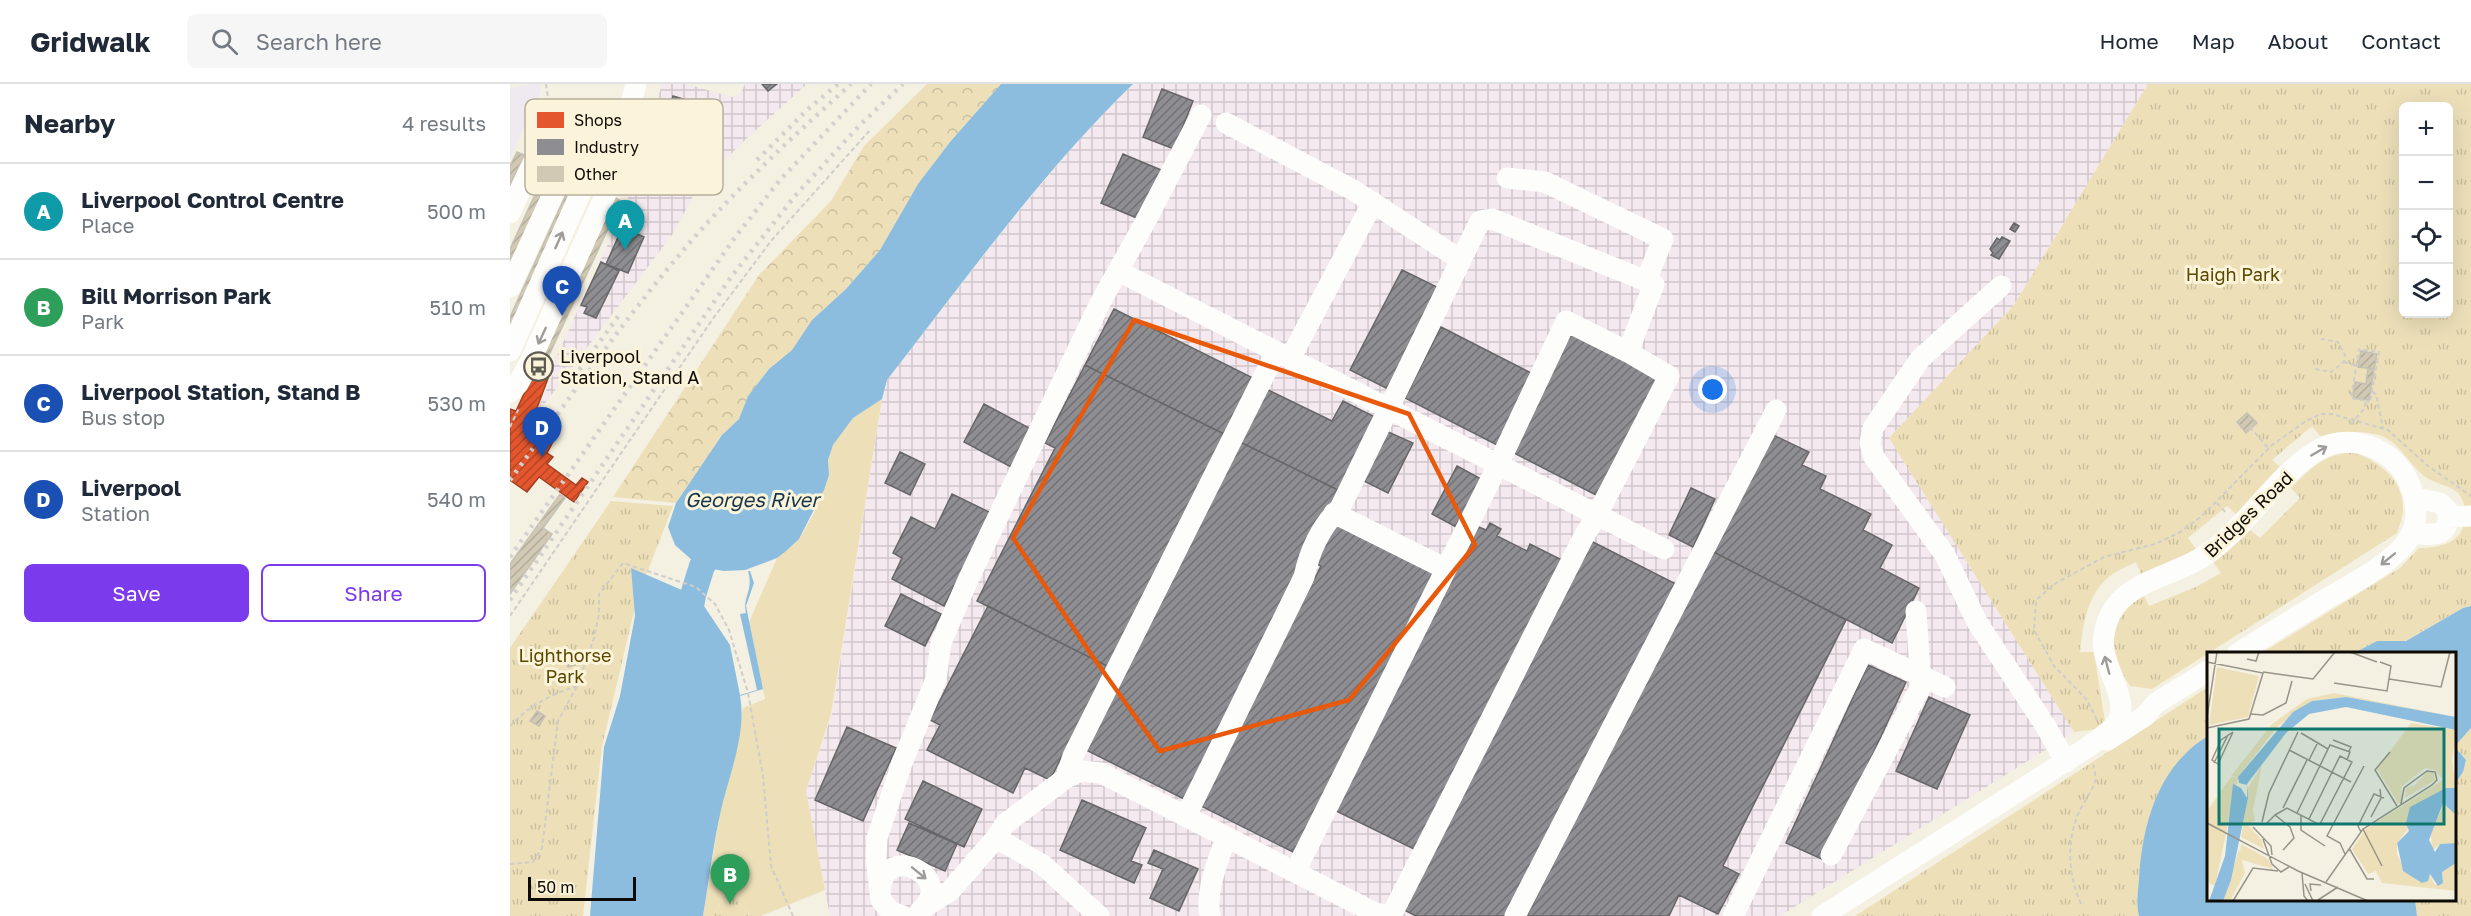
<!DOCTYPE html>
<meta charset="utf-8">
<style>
body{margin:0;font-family:"Golos Text",sans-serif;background:#f6f6f7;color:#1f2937}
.controls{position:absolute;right:18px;top:18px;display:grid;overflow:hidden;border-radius:9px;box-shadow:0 6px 24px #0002}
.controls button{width:54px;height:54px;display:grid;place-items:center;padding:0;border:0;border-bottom:2px solid #e0e1e3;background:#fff;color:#1f2937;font:30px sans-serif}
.scale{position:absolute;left:18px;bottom:15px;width:108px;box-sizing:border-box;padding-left:6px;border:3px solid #0e0b04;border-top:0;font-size:16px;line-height:21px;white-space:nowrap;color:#0e0b04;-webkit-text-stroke:4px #fcf4da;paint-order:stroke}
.you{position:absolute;left:1203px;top:306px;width:21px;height:21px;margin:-15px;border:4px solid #fff;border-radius:50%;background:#1a73e8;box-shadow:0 0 0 9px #1a73e833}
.badge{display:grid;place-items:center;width:39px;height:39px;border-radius:50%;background:#7c3aed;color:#fff;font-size:20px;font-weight:700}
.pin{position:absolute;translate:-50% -50px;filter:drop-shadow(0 2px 3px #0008)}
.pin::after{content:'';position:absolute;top:32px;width:21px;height:18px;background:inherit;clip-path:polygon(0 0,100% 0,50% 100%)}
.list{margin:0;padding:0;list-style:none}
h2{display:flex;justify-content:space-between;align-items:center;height:78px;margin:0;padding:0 24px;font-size:26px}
h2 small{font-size:20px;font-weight:400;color:#747a83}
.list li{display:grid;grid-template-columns:39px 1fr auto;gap:18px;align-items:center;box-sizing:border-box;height:96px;padding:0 24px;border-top:2px solid #e0e1e3}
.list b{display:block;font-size:22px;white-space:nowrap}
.list p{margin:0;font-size:20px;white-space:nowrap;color:#747a83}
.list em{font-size:20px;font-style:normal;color:#747a83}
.actions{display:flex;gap:12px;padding:18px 24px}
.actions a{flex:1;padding:14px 0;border:2px solid #7c3aed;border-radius:9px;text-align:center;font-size:21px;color:#7c3aed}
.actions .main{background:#7c3aed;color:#fff}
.icon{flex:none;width:33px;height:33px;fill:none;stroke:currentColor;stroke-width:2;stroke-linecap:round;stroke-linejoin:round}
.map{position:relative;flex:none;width:1961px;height:832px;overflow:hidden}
header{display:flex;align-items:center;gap:36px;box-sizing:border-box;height:84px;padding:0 30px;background:#fff;border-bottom:2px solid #e0e1e3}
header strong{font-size:28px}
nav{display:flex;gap:33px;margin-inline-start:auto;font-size:21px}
.search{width:420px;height:54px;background:#f6f6f7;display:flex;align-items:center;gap:15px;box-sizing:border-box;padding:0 21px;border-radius:9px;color:#747a83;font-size:22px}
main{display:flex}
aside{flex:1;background:#fff}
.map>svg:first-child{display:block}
</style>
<header>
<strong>Gridwalk</strong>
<div class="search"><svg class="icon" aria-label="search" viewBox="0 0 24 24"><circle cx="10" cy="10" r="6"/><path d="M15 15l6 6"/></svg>Search here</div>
<nav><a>Home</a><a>Map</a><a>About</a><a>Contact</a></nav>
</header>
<main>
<aside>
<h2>Nearby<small>4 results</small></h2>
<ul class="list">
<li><span class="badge" style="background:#0f9aa8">A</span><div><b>Liverpool Control Centre</b><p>Place</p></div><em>500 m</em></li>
<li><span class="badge" style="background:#2e9e5b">B</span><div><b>Bill Morrison Park</b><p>Park</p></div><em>510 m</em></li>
<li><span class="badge" style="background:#1a4fb4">C</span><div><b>Liverpool Station, Stand B</b><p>Bus stop</p></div><em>530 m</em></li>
<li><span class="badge" style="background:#1a4fb4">D</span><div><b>Liverpool</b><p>Station</p></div><em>540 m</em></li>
</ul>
<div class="actions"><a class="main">Save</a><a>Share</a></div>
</aside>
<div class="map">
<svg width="1961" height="832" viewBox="0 0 1961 832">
<defs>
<pattern id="industrial-grid" width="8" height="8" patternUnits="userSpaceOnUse" patternTransform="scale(1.5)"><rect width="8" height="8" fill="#f3e9ee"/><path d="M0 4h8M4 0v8" fill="none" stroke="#cfc6ca"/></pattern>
<pattern id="forest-crowns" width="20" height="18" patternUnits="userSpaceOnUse" patternTransform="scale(1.5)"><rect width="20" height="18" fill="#ede0b9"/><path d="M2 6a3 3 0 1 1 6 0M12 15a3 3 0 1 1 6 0" fill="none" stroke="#cabf9d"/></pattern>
<pattern id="park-tufts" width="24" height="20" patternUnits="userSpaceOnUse" patternTransform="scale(1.5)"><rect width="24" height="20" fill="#ede0b9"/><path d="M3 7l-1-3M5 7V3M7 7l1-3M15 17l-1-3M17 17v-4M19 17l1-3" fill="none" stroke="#cabf9d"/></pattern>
<pattern id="shops-hatch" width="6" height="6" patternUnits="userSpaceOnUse" patternTransform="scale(1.5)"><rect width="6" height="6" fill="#e4572e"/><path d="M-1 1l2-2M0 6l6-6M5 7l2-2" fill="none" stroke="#b74625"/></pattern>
<pattern id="industry-hatch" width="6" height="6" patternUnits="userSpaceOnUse" patternTransform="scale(1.5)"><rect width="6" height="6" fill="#8d8d92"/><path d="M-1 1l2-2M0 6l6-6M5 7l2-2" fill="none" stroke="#727175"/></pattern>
<pattern id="building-hatch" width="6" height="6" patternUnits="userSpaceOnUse" patternTransform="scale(1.5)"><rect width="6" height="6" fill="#d1c9b3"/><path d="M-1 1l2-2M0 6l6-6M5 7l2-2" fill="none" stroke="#b2ab98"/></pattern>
</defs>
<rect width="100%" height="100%" fill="#f4f0e2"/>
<!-- industrial -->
<path fill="url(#industrial-grid)" d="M152 0H176L222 13 230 11 235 0H297L237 54 188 103 162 151 24 334 44 288 40 287 116 121Z
M623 0H1638L1504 221 1379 354 1564 648 1270 832H320L296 707 322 630 372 315 377 296 495 144 582 40Z"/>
<!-- education -->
<path fill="#efeaf0" d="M21 0H30L31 7 0 75V4Z"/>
<!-- green -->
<path fill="#ede0b9" d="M372 315 321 630 296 707 315 806 251 832H242L217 807 203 832H193L210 729 227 657 233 624 255 615 239 538 267 474 289 455 303 431 319 391 318 376 323 361 343 334Z"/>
<!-- forest -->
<path fill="url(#forest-crowns)" d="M417 0H491L440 58 408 100 370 166 336 205 302 236 282 266 259 285 238 312 229 335 212 351 166 419 103 413 249 191 321 117 354 62Z"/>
<!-- park -->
<path fill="url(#park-tufts)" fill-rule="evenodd" d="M1638 0H1961V522L1953 524 1895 557H1867L1844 569H1752L1890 484 1909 464C1931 464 1955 458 1955 432 1955 423 1954 417 1949 410 1940 400 1924 401 1913 391 1898 379 1889 357 1869 351 1849 345 1829 349 1810 352L1802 342 1762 376 1771 384 1727 431 1717 422 1678 454 1686 465 1658 480 1631 490 1626 478C1618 482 1608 486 1601 491 1577 510 1573 540 1570 568H1584L1596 644 1564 648 1379 354 1504 221ZM1894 22H1938V230H1894Z
M1843 368C1868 377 1894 395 1893 426 1893 433 1889 442 1887 449L1642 605 1620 602C1606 582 1594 556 1607 532 1612 524 1626 517 1634 512L1639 522 1686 503 1711 489 1703 478 1740 446 1750 454 1790 414 1781 404C1802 384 1812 371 1843 368Z
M101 417 163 422 127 515 92 662 73 832H0V564Z
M1698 603V652C1650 681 1632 743 1629 795 1628 808 1626 820 1629 832H1345Z
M1961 644V832H1907L1905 816H1944L1945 700 1953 688 1956 676 1945 662Z
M217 807 242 832H203Z"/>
<!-- water -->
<path fill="#8cbddf" d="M491 0H623C531 89 456 195 377 296L372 315 343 334 323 361 318 376 319 391 314 406 289 455 275 468 267 474 235 486 214 487 197 484 183 477 165 461 158 443 166 419 212 351 229 335 238 312 259 285 282 266 302 236 336 205 370 166 408 100 440 58Z
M121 484 188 513 220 561 230 611 247 606 230 530 236 529C232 513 244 507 238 487H240L244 499 236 522 253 605 230 612C237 649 219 691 211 726 203 761 199 797 193 832H80L94 663 110 612 125 532Z
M1961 522V644L1945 662 1944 570 1844 569 1867 557H1896L1953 524Z
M1698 652V816H1905L1907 832H1629C1626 820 1628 808 1629 795 1632 741 1648 682 1698 652Z
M1945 663 1956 676 1953 688 1945 700Z"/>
<!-- shops -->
<path fill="url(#shops-hatch)" stroke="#a44021" stroke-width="1.5" d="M26 284 40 289 27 324 19 336 45 354 37 369 43 373 37 380 66 401 72 394 78 398 64 418 29 393 17 408 0 396V325L6 327Z"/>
<!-- industry -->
<path fill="url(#industry-hatch)" stroke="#676667" stroke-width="1.5" d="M252 0H267L258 7Z
M652 5 683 17 664 65 633 53Z
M163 12 190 20 175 74 147 67Z
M613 70 651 86 629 135 591 119Z
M1504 139 1509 142 1505 148 1500 145Z
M114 140 120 143 118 146 134 153 118 189 96 180Z
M1492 153 1500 157 1489 175 1481 171 1483 169 1480 165 1487 154 1490 156Z
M91 178 109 187 86 234 74 229 77 223 71 221Z
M892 186 929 204 878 305 840 286Z
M604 225 743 294 714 350 575 281Z
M931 243 1027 292 991 363 895 314Z
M1061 249 1148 293 1086 411 1000 367Z
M575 281 714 350 597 582 467 517 545 364 535 359Z
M756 305 822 337 833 317 865 333 828 406 730 358Z
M474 320 523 346 503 384 454 358Z
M876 347 903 359 878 409 852 396Z
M1259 349 1299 368 1292 381 1316 392 1310 405 1361 430 1353 446 1382 461 1370 484 1409 504 1382 559 1200 466Z
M730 358 828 406 674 715 576 666Z
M390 368 415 380 400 411 375 399Z
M947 382 973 396 948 444 922 430Z
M1181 404 1205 415 1183 463 1159 451Z
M442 410 481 429 434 522 382 495 392 474 383 469 401 433 425 445Z
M821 437 926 491 785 769 689 721 811 482 801 477Z
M980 439 991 445 987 452 1017 467 1020 460 1052 476 908 767 824 726 964 441 976 446Z
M1079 456 1166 500 998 832H906L892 825Z
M1200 466 1336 536 1213 782 1229 790 1208 830 1169 811 1159 832H1017Z
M391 510 431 530 415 562 375 542Z
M478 522 597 582 540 696 515 684 503 709 417 666 430 641 420 636Z
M1358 581 1396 598 1314 776 1276 759Z
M1419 613 1460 631 1427 705 1386 687Z
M337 643 386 664 353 737 305 716Z
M413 697 472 725 454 763 395 735Z
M572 716 636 744 621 777 632 781 624 799 550 766Z
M399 739 447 760 435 787 387 766Z
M644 766 688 785 669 827 640 814 653 785 638 779Z"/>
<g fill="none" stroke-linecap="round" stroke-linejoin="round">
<!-- river -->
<path stroke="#8cbddf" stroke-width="26" d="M177 545 183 511 192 482 211 454"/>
</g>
<!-- building -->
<path fill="url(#building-hatch)" stroke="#c4c1b6" stroke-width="1.5" d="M7 68 14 71 0 101V82Z
M38 82 45 86 0 183V165Z
M68 84 75 88 5 242 0 240V233Z
M104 113 111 117 32 286 26 284Z
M1851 267 1867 270 1864 285 1848 283Z
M1858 284 1864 285 1859 316 1843 314 1845 298 1856 300Z
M1737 329 1747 339 1736 349 1727 338Z
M50 410 55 414 33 444 42 450 0 510V480Z
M62 574 65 581 58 583 56 576Z
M27 627 35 632 29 642 20 637Z"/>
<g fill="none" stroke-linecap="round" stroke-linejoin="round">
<!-- path -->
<path stroke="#cfcdc9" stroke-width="2" stroke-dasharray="4.5 3" stroke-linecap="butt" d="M36 0 41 35
M1834 278 1847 282
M1805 285 1821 288 1834 278 1835 271 1828 258 1811 255
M1862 308 1866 310 1873 344
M1841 340 1854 325 1856 317 1841 314 1849 265 1869 268 1860 318 1856 317
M0 343 9 324
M1740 343 1759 365
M1707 419 1717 430
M28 440 35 445
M0 532 202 236 261 157 361 45
M1587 636 1577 616 1544 582 1524 546 1526 516 1546 499 1594 473 1645 460 1669 449 1692 432 1762 361 1796 337 1811 330H1822L1878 346 1918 382 1961 412
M0 642C20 621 40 611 67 602
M0 780 23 778 32 764 48 637 67 602 84 554 89 530V510L113 479 186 503 205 520 219 546 238 609 253 692 261 782 283 832
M1571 820C1558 790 1556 758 1569 728 1575 716 1583 706 1586 694L1583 680"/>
<!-- minor -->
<path stroke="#fdfdfb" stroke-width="21" d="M716 39 843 106 951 176
M997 94 1035 98 1153 155 1136 197
M0 129C18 90 29 53 75 40 84 38 93 38 102 36
M608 187 1154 465
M1491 202 1410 275 1363 344 1360 359 1364 373 1435 471 1467 538 1535 641 1556 678
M0 203 55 84 72 62 113 35
M0 267 79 90 108 47
M780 275 863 118
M0 308 8 300 20 278 99 103 126 0
M824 429 936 485
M1938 433 1961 432
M1901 449C1922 451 1940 455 1938 427L1930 419 1905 414
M1598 656 1635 632 1646 619 1698 587
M556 694 563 672 766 268
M676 732 794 493C799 468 811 442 830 424L970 137 982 135 1144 200 1118 268
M486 754 495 740 556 694 571 687 591 689 865 829 881 832 1073 454 1087 431 1159 292 1118 268 1056 237 988 381 785 788
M1321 771 1411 602 1406 527
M370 808C373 755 449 794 410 827
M413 824 440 807 486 754 533 781 589 832
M393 832 380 827 371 816 366 774 367 754 392 679 426 595 431 559 457 498 590 219 633 142 691 31
M700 832C695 806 708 778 716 753
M1005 832 1266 326
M1223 832 1354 565 1435 603
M1312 832 1575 665C1585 658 1596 651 1604 642 1623 623 1597 589 1594 566 1592 555 1595 542 1600 531 1617 496 1665 492 1694 472 1737 444 1768 388 1810 365 1830 354 1856 357 1875 370 1900 386 1915 426 1899 454 1886 477 1840 501 1816 515 1787 533 1757 551 1727 570"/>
<!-- rail -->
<path stroke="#d3d1ce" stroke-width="4.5" stroke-dasharray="3 6" stroke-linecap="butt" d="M247 76 297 26 328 0
M64 293 110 230
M0 396C59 315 116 232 182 156 231 100 286 50 341 0
M0 473 226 152 270 96 361 0
M0 516 221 193 285 112 348 43 393 0"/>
</g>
<!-- one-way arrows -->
<defs><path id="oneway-shaft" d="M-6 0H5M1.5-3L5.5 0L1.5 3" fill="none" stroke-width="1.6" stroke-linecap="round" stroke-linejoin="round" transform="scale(1.5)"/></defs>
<g stroke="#9d9c98">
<use href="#oneway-shaft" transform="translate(49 156) rotate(-66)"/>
<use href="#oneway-shaft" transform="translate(32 252) rotate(115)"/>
<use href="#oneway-shaft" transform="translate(1809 367) rotate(-30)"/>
<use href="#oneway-shaft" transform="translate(1878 475) rotate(141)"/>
<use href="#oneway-shaft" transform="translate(1597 581) rotate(-105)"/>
<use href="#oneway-shaft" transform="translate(409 789) rotate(39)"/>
</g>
<!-- marked area -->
<path fill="none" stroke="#e8590c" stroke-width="4.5" stroke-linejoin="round" d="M624 236 899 330 965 461 839 616 650 667 585 576 503 454Z"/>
<!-- icons -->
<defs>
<symbol id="bus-ring" viewBox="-11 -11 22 22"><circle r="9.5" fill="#fcf4da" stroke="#5e5b52" stroke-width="1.5"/><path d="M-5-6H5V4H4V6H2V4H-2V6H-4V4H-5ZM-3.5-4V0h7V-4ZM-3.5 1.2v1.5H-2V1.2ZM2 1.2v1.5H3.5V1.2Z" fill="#5e5b52"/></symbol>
</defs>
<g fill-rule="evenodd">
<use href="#bus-ring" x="12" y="266" width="33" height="33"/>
</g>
<g text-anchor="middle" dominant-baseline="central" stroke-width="6" stroke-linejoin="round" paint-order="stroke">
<!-- park labels -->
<g font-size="18" fill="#5a4700" stroke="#fcf4da">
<text x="1723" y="190">Haigh Park</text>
<text x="55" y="571">Lighthorse<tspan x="55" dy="21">Park</tspan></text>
</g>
<!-- poi labels -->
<g font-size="18" fill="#0e0b04" stroke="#fcf4da" text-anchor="start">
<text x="50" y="272">Liverpool<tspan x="50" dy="21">Station, Stand A</tspan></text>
</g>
<!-- street labels -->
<g font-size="18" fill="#0e0b04" stroke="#fcf4da">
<text transform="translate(1738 430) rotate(-44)">Bridges Road</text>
</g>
<!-- water labels -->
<g font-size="20" font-style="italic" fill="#16354c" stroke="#fcf4da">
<text x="242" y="415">Georges River</text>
</g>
</g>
<!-- overview -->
<g transform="translate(1697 568)">
<rect width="249" height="249" fill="#f4f0e2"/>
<path d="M55 113 46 158 48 169 34 173 41 147 40 138Z" fill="#ede0b9"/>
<path d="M127 41 249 65 139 45 105 49 69 76 31 125 24 124 65 72 100 47ZM32 197 38 221 23 249H16Z" fill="#ede0b9"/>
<path d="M10 15 52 24 41 65 2 73ZM204 71 249 78 245 109 249 136 229 141 190 191V202L196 215 215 231 222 222 228 233 236 228 235 220 249 211V239L175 231 169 219 161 222 145 197 159 177 236 128 228 118 218 116 194 135 195 151H191L170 117ZM220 120H226L228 128 198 146 199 136 208 133ZM24 125H31L8 234 0 230V159ZM238 150 249 163V191L233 192 225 199 224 181ZM37 169 54 187 57 197 34 185ZM34 192 61 207 66 217 32 207Z" fill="#ede0b9"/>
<path d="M139 45 249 65V78L139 55 102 62 79 81 40 132 41 146 24 228 16 249H2L18 204 26 132 34 136 40 146V133L32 131 31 125 86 60 105 49ZM239 136H249V163L236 151 222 188 228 200 233 192 249 191V211L235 220 236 231 231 234 223 222 221 229 215 231 196 219 190 191 202 179 199 171 203 155Z" fill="#8cbddf"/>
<path fill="none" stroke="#989489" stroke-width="1.5" d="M143 0 170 10M40 7 49 9 52 0M0 10 56 21 42 67 0 76M56 20 106 27 128 0M182 27 234 35 243 0M127 31 180 39 184 14 173 10M44 62 56 63 79 51 85 29M0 65 10 0M94 81 121 97M126 88 144 95 142 99M82 98 144 130M183 100 168 118 190 154M102 108 111 90M7 111 21 83M11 112 5 108 14 88 26 80M11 112 26 80M76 156 100 108M90 161 123 93 143 100 140 108M68 163 80 156 111 172H113L145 110 133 104 102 167M94 163V178L118 194M164 165 174 146 173 137M55 170 62 141 91 80M0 171 91 219 161 249M60 171 68 163 83 175 87 186 76 198M46 175 64 194 65 203M156 177 175 214M154 180 151 174 167 142 177 146M56 187 65 212 74 220 82 215M142 196 160 227H167M138 202 133 191 120 184 157 114M95 221 97 244 101 249M119 230 156 177 225 133 230 128 228 120 220 119 197 136 194 152M98 232 106 249M104 239 103 232 114 233M111 248 131 235M26 249 46 216 71 219"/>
<path fill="#0f766e" fill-opacity="0.15" stroke="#0f766e" stroke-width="3" d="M12 77H237V172H12Z"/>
<rect width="249" height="249" fill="none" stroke="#0e0b04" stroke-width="3"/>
</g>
<!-- legend -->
<rect x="15" y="15" width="198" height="96" rx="9" fill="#fcf4da" stroke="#b5ae9a" stroke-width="1.5"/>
<rect x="27" y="28" width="27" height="16" fill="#e4572e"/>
<rect x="27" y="55" width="27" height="16" fill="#8d8d92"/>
<rect x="27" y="82" width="27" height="16" fill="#d1c9b3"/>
<g font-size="16" fill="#0e0b04">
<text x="64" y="42">Shops</text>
<text x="64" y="69">Industry</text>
<text x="64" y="96">Other</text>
</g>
</svg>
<div class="controls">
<button>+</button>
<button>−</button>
<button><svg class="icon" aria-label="locate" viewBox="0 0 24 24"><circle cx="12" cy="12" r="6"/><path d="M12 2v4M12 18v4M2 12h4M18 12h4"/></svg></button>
<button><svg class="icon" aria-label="layers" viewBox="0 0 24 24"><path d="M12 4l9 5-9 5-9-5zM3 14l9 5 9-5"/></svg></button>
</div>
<div class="scale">50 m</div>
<div class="you"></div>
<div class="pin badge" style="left:115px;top:166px;background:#0f9aa8">A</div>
<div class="pin badge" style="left:220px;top:820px;background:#2e9e5b">B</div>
<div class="pin badge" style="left:52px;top:232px;background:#1a4fb4">C</div>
<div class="pin badge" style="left:32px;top:373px;background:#1a4fb4">D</div>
</div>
</main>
